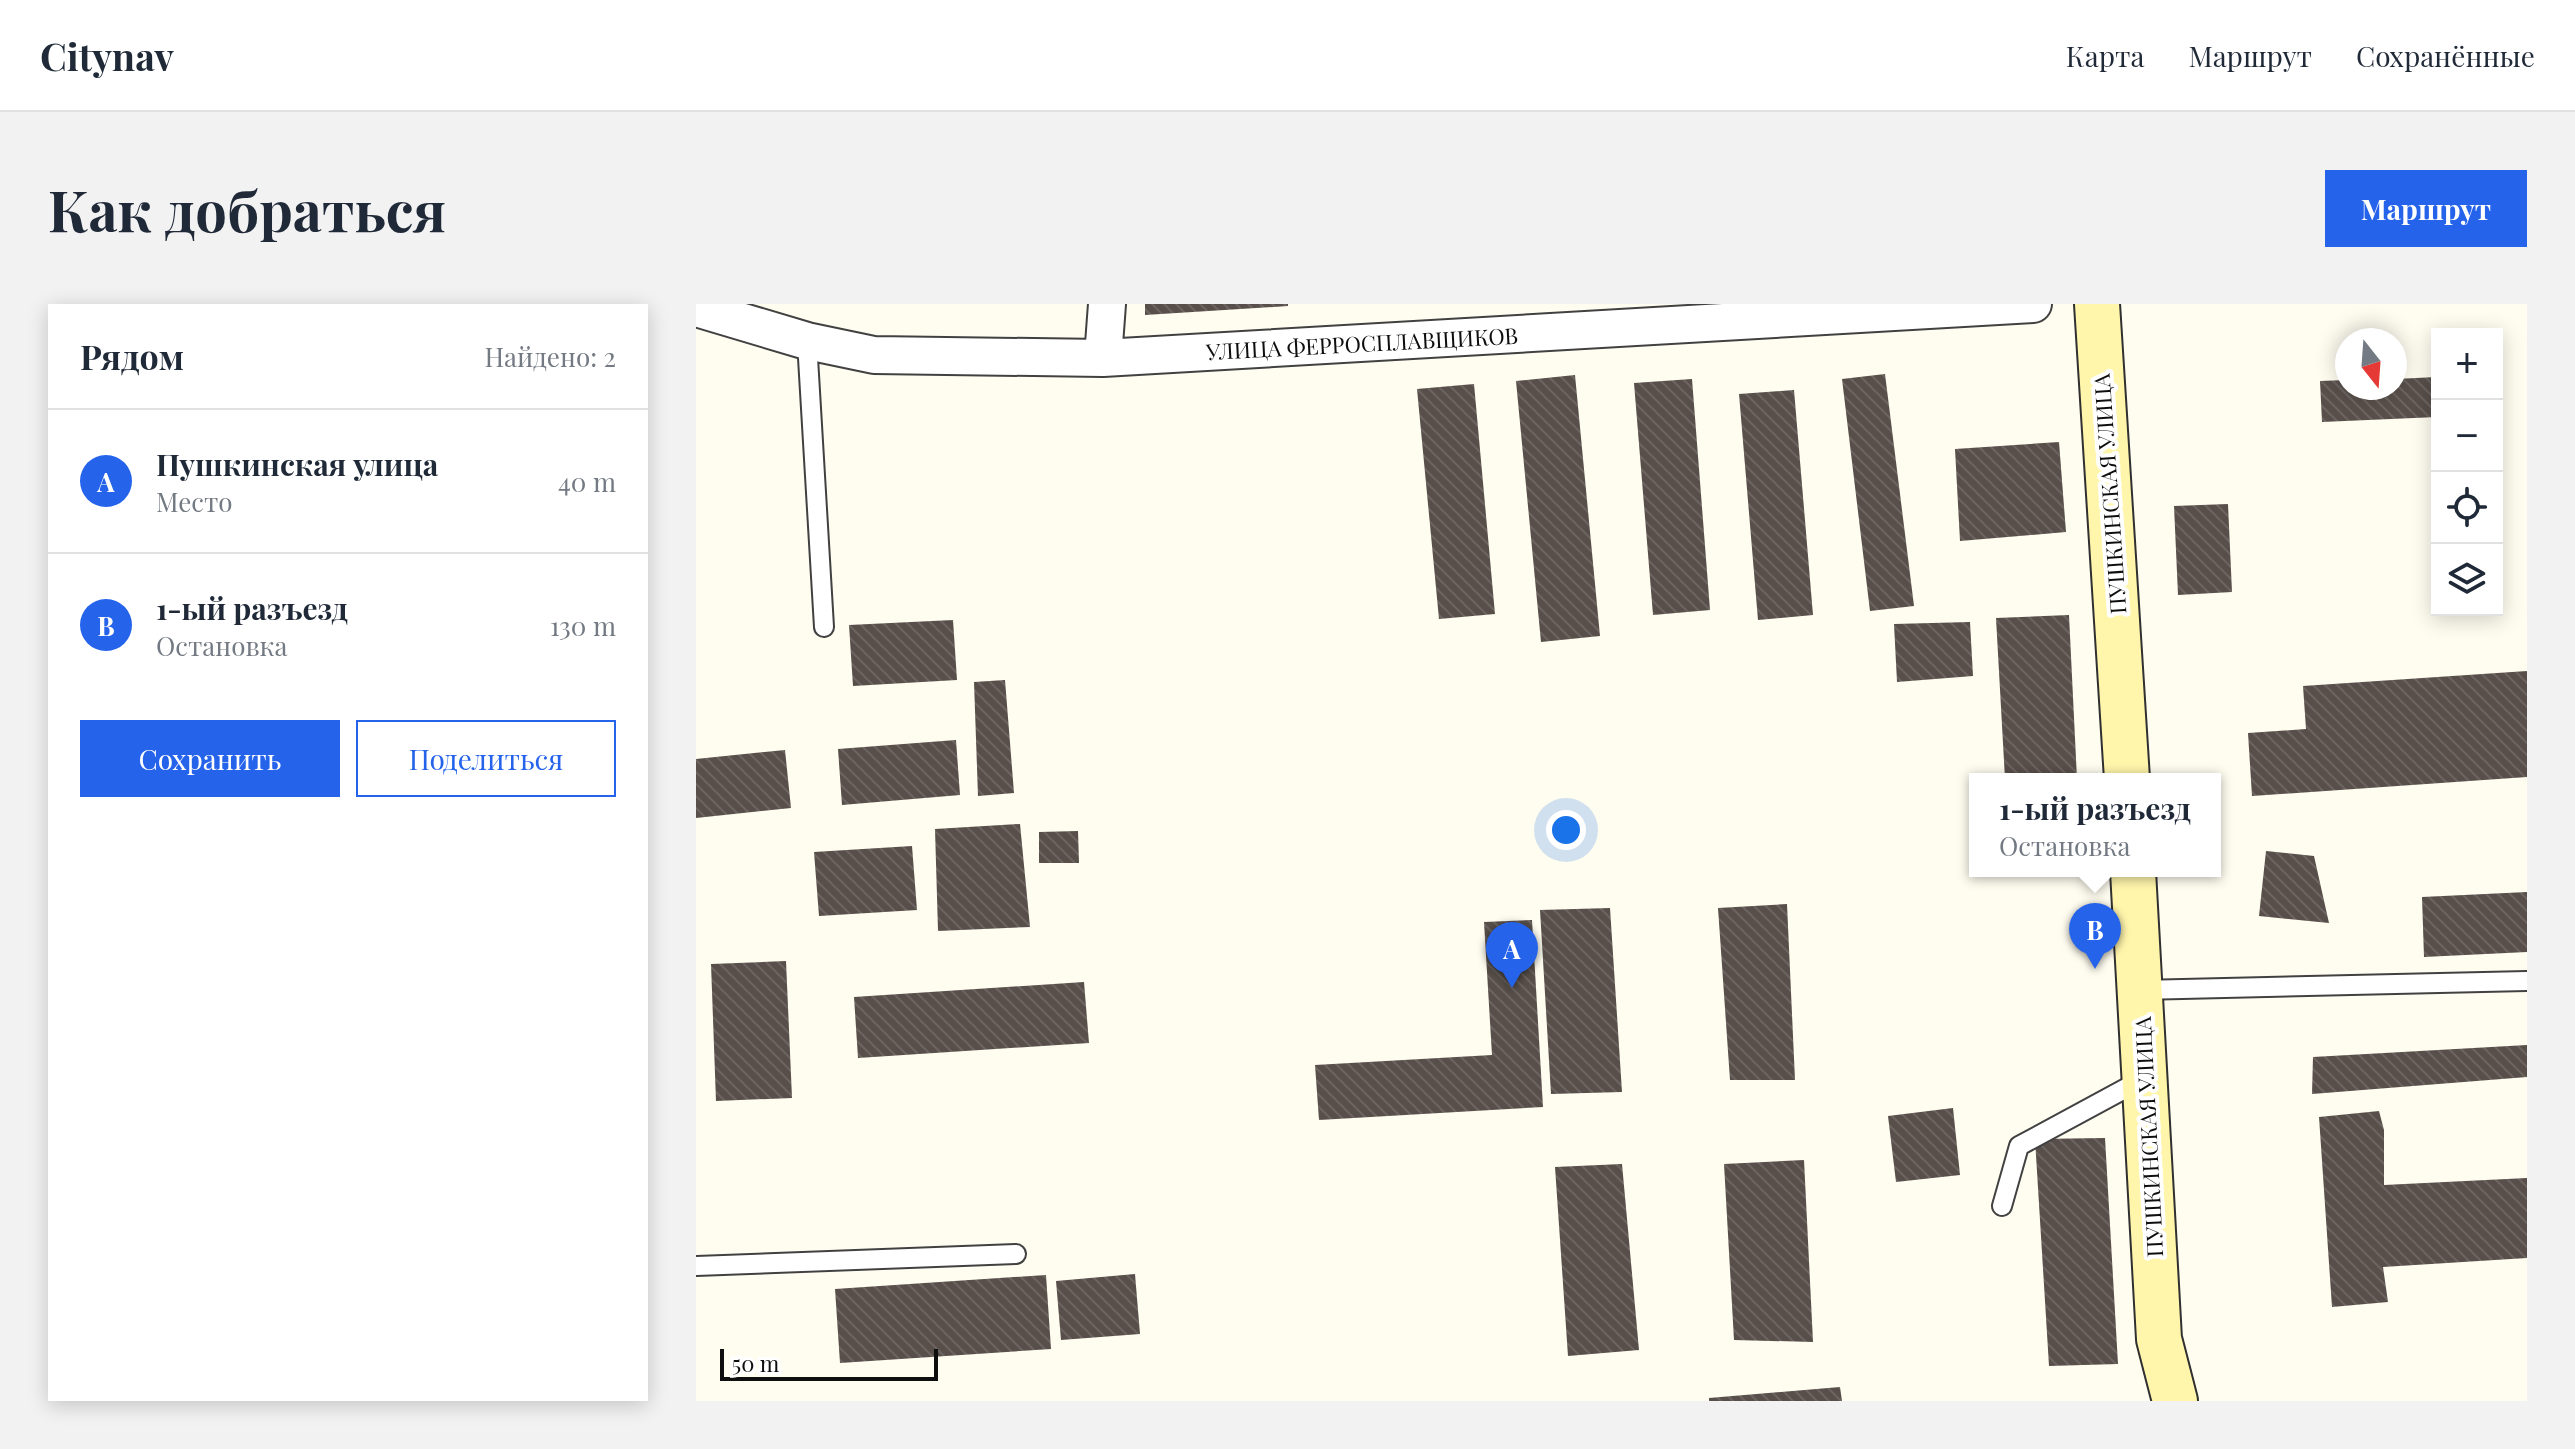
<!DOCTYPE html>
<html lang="ru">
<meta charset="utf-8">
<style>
body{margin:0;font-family:"Playfair Display",serif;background:#f2f2f3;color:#1f2937}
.controls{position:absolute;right:24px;top:24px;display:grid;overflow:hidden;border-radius:0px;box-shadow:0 4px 20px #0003}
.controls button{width:72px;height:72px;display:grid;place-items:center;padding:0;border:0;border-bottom:2px solid #e0e1e3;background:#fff;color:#1f2937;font:40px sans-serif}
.compass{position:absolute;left:1639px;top:24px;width:72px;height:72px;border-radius:50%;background:#fff;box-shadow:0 4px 20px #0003;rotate:163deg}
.scale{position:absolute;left:24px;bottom:20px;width:218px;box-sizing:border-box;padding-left:8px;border:4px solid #0e0e0e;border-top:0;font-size:22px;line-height:28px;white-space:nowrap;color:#0e0e0e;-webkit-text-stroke:6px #fff;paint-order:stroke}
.you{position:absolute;left:870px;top:526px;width:28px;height:28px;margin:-20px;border:6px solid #fff;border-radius:50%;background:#1a73e8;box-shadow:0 0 0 12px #1a73e833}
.badge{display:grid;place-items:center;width:52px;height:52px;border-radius:50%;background:#2563eb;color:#fff;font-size:26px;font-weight:700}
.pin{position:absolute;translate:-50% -66px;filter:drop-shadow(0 2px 4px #0008)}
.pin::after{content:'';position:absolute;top:42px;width:28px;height:24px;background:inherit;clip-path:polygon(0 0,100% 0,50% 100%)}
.popup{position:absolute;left:1273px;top:469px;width:252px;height:104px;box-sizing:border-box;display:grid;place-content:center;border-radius:0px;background:#fff;filter:drop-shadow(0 2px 6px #0005);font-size:26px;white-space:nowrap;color:#747a83}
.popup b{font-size:30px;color:#1f2937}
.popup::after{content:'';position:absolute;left:50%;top:100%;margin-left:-16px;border:16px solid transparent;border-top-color:#fff}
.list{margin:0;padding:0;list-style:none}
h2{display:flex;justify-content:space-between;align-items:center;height:104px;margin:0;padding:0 32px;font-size:34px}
h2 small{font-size:26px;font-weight:400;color:#747a83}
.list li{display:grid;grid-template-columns:52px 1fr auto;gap:24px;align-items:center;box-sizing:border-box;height:144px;padding:0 32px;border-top:2px solid #e0e1e3}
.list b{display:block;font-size:30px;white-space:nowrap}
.list p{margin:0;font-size:26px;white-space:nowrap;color:#747a83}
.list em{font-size:26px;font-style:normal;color:#747a83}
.actions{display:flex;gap:16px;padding:24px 32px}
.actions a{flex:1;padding:18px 0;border:2px solid #2563eb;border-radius:0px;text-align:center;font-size:28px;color:#2563eb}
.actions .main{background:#2563eb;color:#fff}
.icon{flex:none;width:44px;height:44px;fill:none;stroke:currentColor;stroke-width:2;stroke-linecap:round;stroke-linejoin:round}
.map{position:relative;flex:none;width:1831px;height:1097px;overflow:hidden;border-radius:0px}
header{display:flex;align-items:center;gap:48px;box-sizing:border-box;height:112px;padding:0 40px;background:#fff;border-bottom:2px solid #e0e1e3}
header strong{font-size:38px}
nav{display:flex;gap:44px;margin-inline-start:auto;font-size:28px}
.intro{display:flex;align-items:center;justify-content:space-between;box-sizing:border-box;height:192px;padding:0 48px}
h1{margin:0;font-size:56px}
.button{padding:20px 36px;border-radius:0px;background:#2563eb;color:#fff;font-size:28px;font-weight:700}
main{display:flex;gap:48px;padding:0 48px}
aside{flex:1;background:#fff;border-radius:0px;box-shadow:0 4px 20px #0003}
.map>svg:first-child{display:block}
</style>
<header>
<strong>Citynav</strong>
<nav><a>Карта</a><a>Маршрут</a><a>Сохранённые</a></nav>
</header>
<div class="intro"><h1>Как добраться</h1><a class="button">Маршрут</a></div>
<main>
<aside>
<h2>Рядом<small>Найдено: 2</small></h2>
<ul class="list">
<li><span class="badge">A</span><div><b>Пушкинская улица</b><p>Место</p></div><em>40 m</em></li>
<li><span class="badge">B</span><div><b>1-ый разъезд</b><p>Остановка</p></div><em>130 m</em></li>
</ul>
<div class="actions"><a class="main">Сохранить</a><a>Поделиться</a></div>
</aside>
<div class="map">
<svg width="1831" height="1097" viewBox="0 0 1831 1097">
<defs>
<pattern id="building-back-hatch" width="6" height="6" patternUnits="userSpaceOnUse" patternTransform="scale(2)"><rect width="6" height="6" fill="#584f4a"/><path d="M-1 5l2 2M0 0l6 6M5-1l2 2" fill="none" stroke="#6b6460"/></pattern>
</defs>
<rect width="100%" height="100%" fill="#fffcf0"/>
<!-- building -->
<path fill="url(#building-back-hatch)" d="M449 0H592V2L449 11Z
M1189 70 1218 302 1174 307 1146 75Z
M879 71 904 332 845 338 820 77Z
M1741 73V113L1626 118 1624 77 1651 76V84H1699V75Z
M996 75 1014 306 957 311 938 79Z
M778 80 799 310 743 315 721 85Z
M1098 86 1117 311 1062 316 1043 90Z
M1363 138 1370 228 1264 237 1259 145Z
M1532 200 1536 288 1482 291 1478 202Z
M1373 311 1381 475H1309L1300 314Z
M257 316 261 376 157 382 153 321Z
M1274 318 1277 372 1201 378 1198 320Z
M1831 367V473L1556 492 1552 429 1610 425 1607 382Z
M309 376 318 489 282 492 278 378Z
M260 436 264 491 146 501 142 445Z
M89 446 95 504 0 514V455Z
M324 520 334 623 242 627 239 525Z
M382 527 383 559H343V528Z
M216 542 221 606 123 612 118 548Z
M1570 547 1618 552 1633 619 1563 612Z
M1831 588V648L1728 653 1726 593Z
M1091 600 1099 776H1034L1022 604Z
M914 604 926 788 855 790 844 606Z
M836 616 847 803 623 816 619 761 796 751 788 618Z
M90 657 96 794 20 797 15 660Z
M388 678 393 739 162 754 158 693Z
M1831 741V773L1616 790 1617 753Z
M1257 804 1264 871 1200 878 1192 812Z
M1683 807 1688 826V881L1831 874V954L1687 963 1692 998 1636 1003 1623 813Z
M1409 834 1422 1060 1353 1062 1339 835Z
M1108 856 1117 1038 1038 1036 1028 860Z
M926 860 943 1046 872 1052 859 863Z
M439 970 444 1030 365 1036 360 977Z
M350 971 355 1045 144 1059 139 985Z
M1144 1083 1146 1097H1013V1094Z"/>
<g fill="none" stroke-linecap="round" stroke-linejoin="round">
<defs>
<path id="lane" d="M111 37 128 323
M1444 686 1831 677
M1306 902 1323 842 1447 775
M0 962 320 950"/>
<path id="street" d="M0 4 111 37 178 51 407 54 1337 0
M407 54 411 0"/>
<path id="secondary" d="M1401 0 1431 475
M1437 567 1463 1035 1479 1097"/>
</defs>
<!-- lane casing -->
<use href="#lane" stroke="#414141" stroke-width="22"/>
<!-- street casing -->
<use href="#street" stroke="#414141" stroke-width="40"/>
<!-- secondary casing -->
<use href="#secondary" stroke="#303030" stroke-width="48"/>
<!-- lane -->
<use href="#lane" stroke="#fff" stroke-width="18"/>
<!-- street -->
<use href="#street" stroke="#fff" stroke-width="36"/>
<!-- secondary -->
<use href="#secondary" stroke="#fff5ab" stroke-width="44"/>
</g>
<g text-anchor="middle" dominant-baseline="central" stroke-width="8" stroke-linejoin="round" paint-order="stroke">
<!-- street labels -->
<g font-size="22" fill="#0e0e0e" stroke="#fff">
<text transform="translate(666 39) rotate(-3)">УЛИЦА ФЕРРОСПЛАВЩИКОВ</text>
<text transform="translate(1413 190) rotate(-94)">ПУШКИНСКАЯ УЛИЦА</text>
<text transform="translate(1452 833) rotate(-93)">ПУШКИНСКАЯ УЛИЦА</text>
</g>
</g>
</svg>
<div class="controls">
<button>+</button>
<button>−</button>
<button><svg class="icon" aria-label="locate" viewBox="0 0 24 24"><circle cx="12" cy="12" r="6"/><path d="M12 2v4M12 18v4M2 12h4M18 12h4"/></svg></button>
<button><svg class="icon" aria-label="layers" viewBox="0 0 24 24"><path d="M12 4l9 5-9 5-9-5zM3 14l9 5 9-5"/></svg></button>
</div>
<svg class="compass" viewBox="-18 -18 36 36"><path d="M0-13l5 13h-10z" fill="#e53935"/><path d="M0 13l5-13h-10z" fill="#747a83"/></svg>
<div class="scale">50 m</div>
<div class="you"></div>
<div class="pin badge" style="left:816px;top:684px">A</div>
<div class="pin badge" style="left:1399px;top:665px">B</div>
<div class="popup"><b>1-ый разъезд</b>Остановка</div>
</div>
</main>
